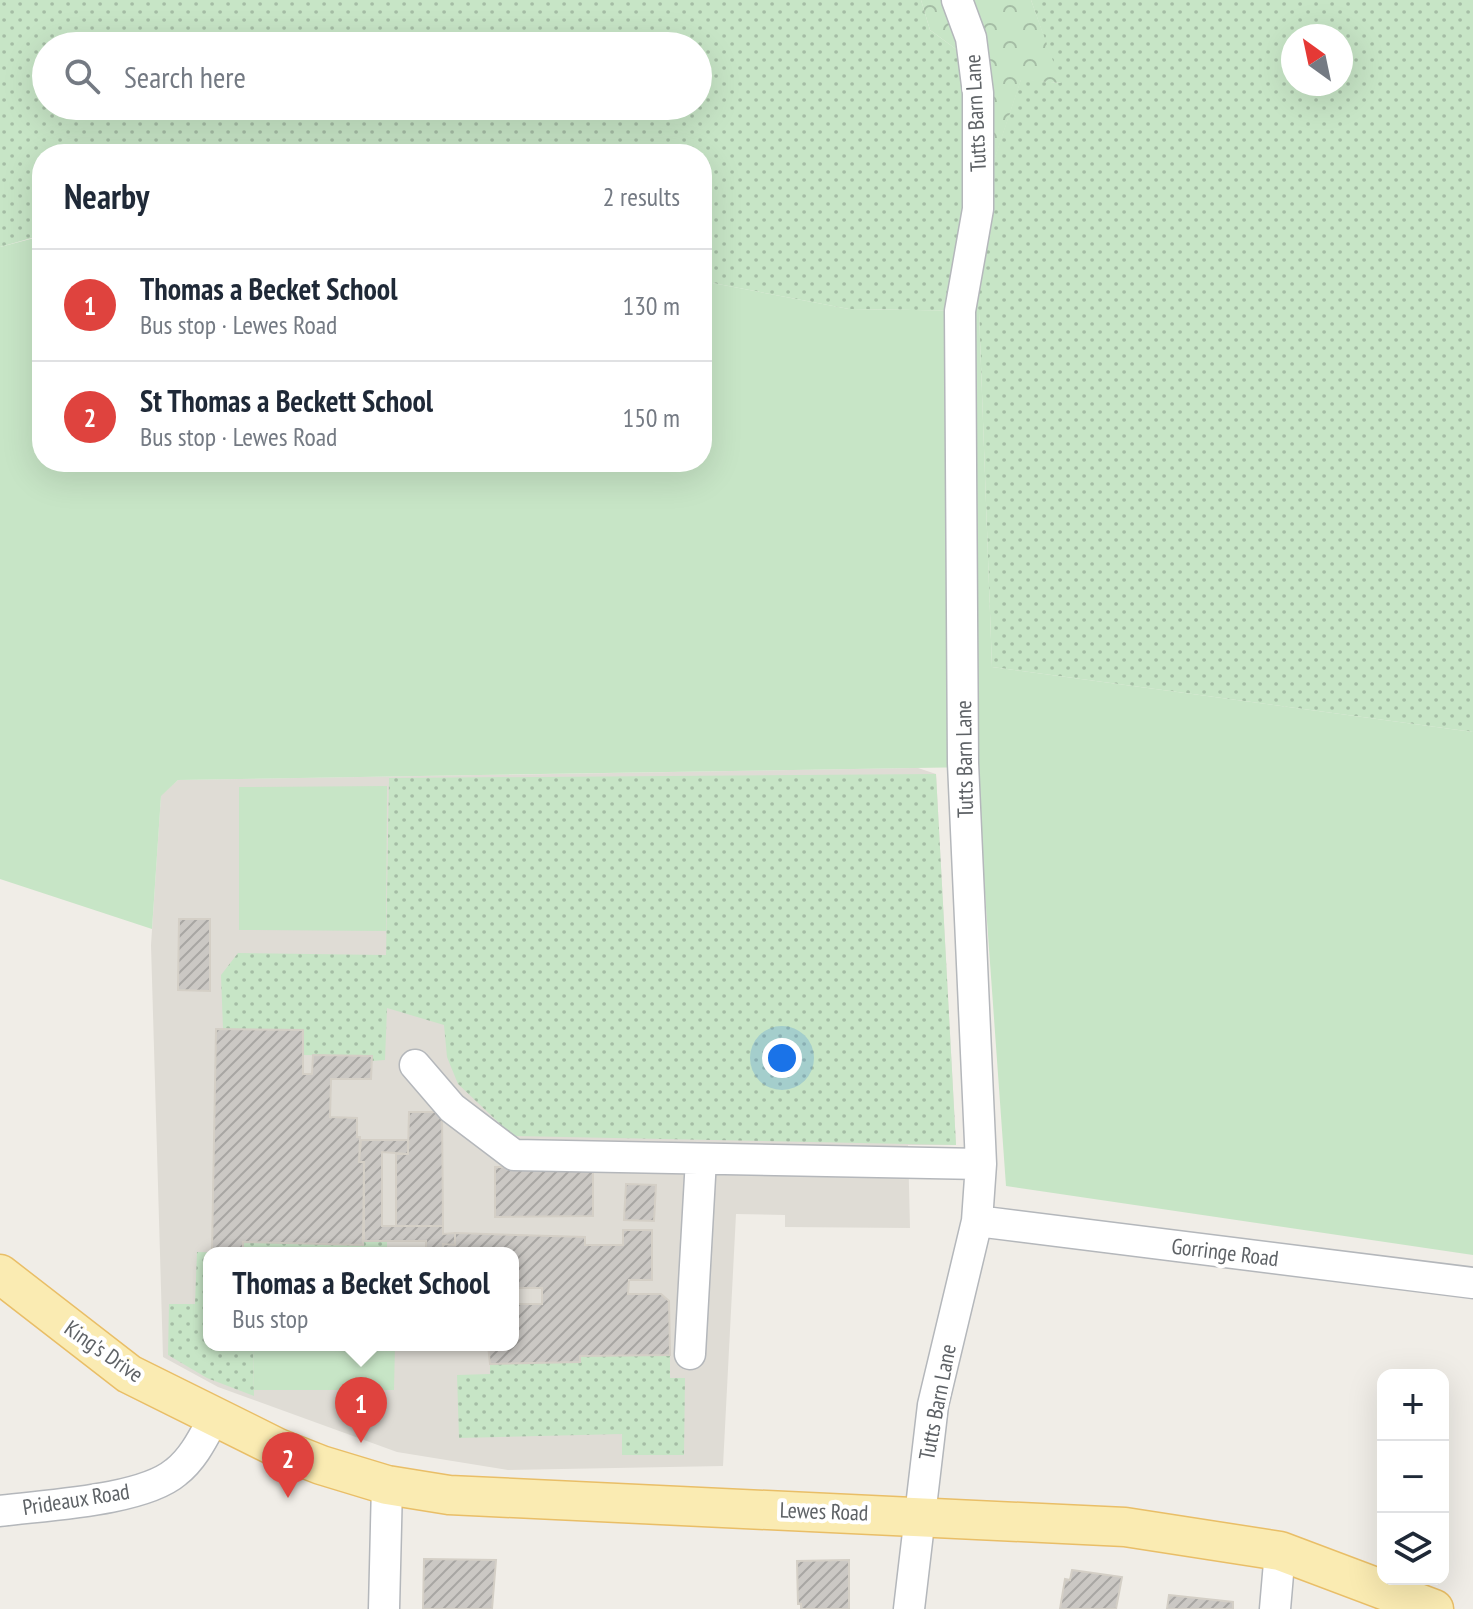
<!DOCTYPE html>
<meta charset="utf-8">
<style>
body{margin:0;font-family:"PT Sans Narrow",sans-serif;background:#f6f6f7;color:#1f2937}
.controls{position:absolute;right:24px;bottom:24px;display:grid;overflow:hidden;border-radius:16px;box-shadow:0 8px 32px #0002}
.controls button{width:72px;height:72px;display:grid;place-items:center;padding:0;border:0;border-bottom:2px solid #e0e1e3;background:#fff;color:#1f2937;font:40px sans-serif}
.compass{position:absolute;left:1281px;top:24px;width:72px;height:72px;border-radius:50%;background:#fff;box-shadow:0 8px 32px #0002;rotate:327deg}
.you{position:absolute;left:782px;top:1058px;width:28px;height:28px;margin:-20px;border:6px solid #fff;border-radius:50%;background:#1a73e8;box-shadow:0 0 0 12px #1a73e833}
.badge{display:grid;place-items:center;width:52px;height:52px;border-radius:50%;background:#df433e;color:#fff;font-size:26px;font-weight:700}
.pin{position:absolute;translate:-50% -66px;filter:drop-shadow(0 2px 4px #0008)}
.pin::after{content:'';position:absolute;top:42px;width:28px;height:24px;background:inherit;clip-path:polygon(0 0,100% 0,50% 100%)}
.popup{position:absolute;left:203px;top:1247px;width:316px;height:104px;box-sizing:border-box;display:grid;place-content:center;border-radius:16px;background:#fff;filter:drop-shadow(0 2px 6px #0005);font-size:26px;white-space:nowrap;color:#747a83}
.popup b{font-size:30px;color:#1f2937}
.popup::after{content:'';position:absolute;left:50%;top:100%;margin-left:-16px;border:16px solid transparent;border-top-color:#fff}
.list{margin:0;padding:0;list-style:none}
h2{display:flex;justify-content:space-between;align-items:center;height:104px;margin:0;padding:0 32px;font-size:34px}
h2 small{font-size:26px;font-weight:400;color:#747a83}
.list li{display:grid;grid-template-columns:52px 1fr auto;gap:24px;align-items:center;box-sizing:border-box;height:112px;padding:0 32px;border-top:2px solid #e0e1e3}
.list b{display:block;font-size:30px;white-space:nowrap}
.list p{margin:0;font-size:26px;white-space:nowrap;color:#747a83}
.list em{font-size:26px;font-style:normal;color:#747a83}
.icon{flex:none;width:44px;height:44px;fill:none;stroke:currentColor;stroke-width:2;stroke-linecap:round;stroke-linejoin:round}
.map{position:relative;flex:none;width:1473px;height:1609px;overflow:hidden}
.search{position:absolute;background:#fff;box-shadow:0 8px 32px #0002;left:32px;top:32px;width:680px;height:88px;display:flex;align-items:center;gap:20px;box-sizing:border-box;padding:0 28px;border-radius:44px;color:#747a83;font-size:30px}
.panel{position:absolute;background:#fff;box-shadow:0 8px 32px #0002;left:32px;top:144px;width:680px;height:328px;border-radius:32px}
.map>svg:first-child{display:block}
</style>
<div class="map">
<svg width="1473" height="1609" viewBox="0 0 1473 1609">
<defs>
<pattern id="grass-dots" width="8" height="8" patternUnits="userSpaceOnUse" patternTransform="scale(2)"><rect width="8" height="8" fill="#c7e5c6"/><path d="M2 2h.1M6 6h.1" fill="none" stroke="#a5bda5" stroke-width="1.8" stroke-linecap="round"/></pattern>
<pattern id="forest-crowns" width="20" height="18" patternUnits="userSpaceOnUse" patternTransform="scale(2)"><rect width="20" height="18" fill="#c7e5c6"/><path d="M2 6a3 3 0 1 1 6 0M12 15a3 3 0 1 1 6 0" fill="none" stroke="#a5bda5"/></pattern>
<pattern id="building-hatch" width="6" height="6" patternUnits="userSpaceOnUse" patternTransform="scale(2)"><rect width="6" height="6" fill="#cbc8c4"/><path d="M-1 1l2-2M0 6l6-6M5 7l2-2" fill="none" stroke="#a8a6a3"/></pattern>
</defs>
<rect width="100%" height="100%" fill="#f0ede7"/>
<!-- education -->
<path fill="#dfdcd5" fill-rule="evenodd" d="M918 768 936 774 956 1145H908L910 1228 785 1227V1215L736 1214 723 1466 508 1470 397 1452 218 1387 163 1357 151 945 161 795 178 780ZM209 1253H513V1345H209Z"/>
<!-- grass -->
<path fill="url(#grass-dots)" fill-rule="evenodd" d="M0 0H921L930 30 975 63 979 205 1021 79 1060 83 1031 0H1473V732L992 667 979 311 849 309 702 281V154H42V235L0 247ZM1293 36H1341V84H1293ZM46 46H698V106H46Z
M936 774 956 1145 513 1136 458 1084 447 1057 444 1025 387 1008 385 1060 371 1061V1056L303 1055V1030L223 1029 221 975 238 953 386 955 389 778Z
M364 1241 387 1242V1250H397V1253H243V1242L362 1245Z
M197 1252 238 1253H209V1345H253L254 1396 207 1378 168 1355 169 1304H195Z
M670 1355V1378H685L684 1455H622V1434L459 1438 457 1375 490 1374V1364L580 1362V1356Z"/>
<!-- forest -->
<path fill="url(#forest-crowns)" d="M921 0H1031L1061 83 1021 80 978 209 975 63 930 30Z"/>
<!-- garden -->
<path fill="#c7e5c6" d="M42 236V462H702V281L849 309 979 311 992 667 1473 732V1255L1006 1186 976 767 178 780 161 796 152 929 0 879V247Z
M387 786 386 931 239 930V787Z
M253 1345H395L394 1390H254Z"/>
<!-- building -->
<path fill="url(#building-hatch)" stroke="#d4cfc6" stroke-width="2" d="M179 919H210V991L178 990Z
M216 1029 303 1030V1074H312L313 1055 372 1056 371 1079H331L330 1117 357 1118V1137H360L359 1162H364L363 1245 243 1242V1253L212 1252Z
M409 1112H442L443 1226H396V1154H408Z
M361 1140H408V1154L382 1152V1226H443V1234L455 1233V1245L443 1244V1253H426V1241H364V1162H359Z
M495 1167H593V1216L495 1217Z
M626 1184 656 1185 654 1221 624 1220Z
M623 1230H652V1280H629L628 1294H661L669 1301 670 1355 580 1356V1362L490 1364 488 1345H513V1304H542V1288H513V1253H443V1244L455 1245V1233L585 1237V1245H623Z
M426 1345H488L489 1349H426Z
M424 1559 496 1560 492 1609H423Z
M849 1560V1609H801V1604H798L797 1561Z
M1072 1570 1122 1577 1116 1609H1060L1065 1579 1070 1580Z
M1169 1595 1233 1602V1609H1167Z"/>
<g fill="none" stroke-linecap="round" stroke-linejoin="round">
<defs>
<path id="minor" d="M415 1065 452 1108 514 1155 981 1164
M977 1221 1473 1283
M690 1354 701 1159
M0 1511C45 1505 142 1501 176 1472 194 1458 204 1436 215 1416
M384 1609 387 1485
M909 1609 933 1405 977 1221 981 1164 963 763 960 311 978 209V93L971 38 957 0
M1275 1609 1280 1551"/>
<path id="major" d="M0 1274 129 1374 278 1448 321 1465 387 1485 449 1495 1125 1527 1280 1551 1434 1609"/>
</defs>
<!-- minor casing -->
<use href="#minor" stroke="#b4b7bb" stroke-width="33"/>
<!-- major casing -->
<use href="#major" stroke="#e9be67" stroke-width="41"/>
<!-- minor -->
<use href="#minor" stroke="#fff" stroke-width="30"/>
<!-- major -->
<use href="#major" stroke="#faebb2" stroke-width="38"/>
</g>
<g text-anchor="middle" dominant-baseline="central" stroke-width="8" stroke-linejoin="round" paint-order="stroke">
<!-- street labels -->
<g font-size="22" fill="#5e6266" stroke="#fff">
<text transform="translate(975 113) rotate(-93)">Tutts Barn Lane</text>
<text transform="translate(964 759) rotate(-91)">Tutts Barn Lane</text>
<text transform="translate(1225 1252) rotate(7)">Gorringe Road</text>
<text transform="translate(104 1351) rotate(35)">King's Drive</text>
<text transform="translate(937 1402) rotate(-79)">Tutts Barn Lane</text>
<text transform="translate(76 1499) rotate(-9)">Prideaux Road</text>
<text transform="translate(824 1511) rotate(2)">Lewes Road</text>
</g>
</g>
</svg>
<div class="controls">
<button>+</button>
<button>−</button>
<button><svg class="icon" aria-label="layers" viewBox="0 0 24 24"><path d="M12 4l9 5-9 5-9-5zM3 14l9 5 9-5"/></svg></button>
</div>
<svg class="compass" viewBox="-18 -18 36 36"><path d="M0-13l5 13h-10z" fill="#e53935"/><path d="M0 13l5-13h-10z" fill="#747a83"/></svg>
<div class="you"></div>
<div class="pin badge" style="left:361px;top:1443px">1</div>
<div class="popup"><b>Thomas a Becket School</b>Bus stop</div>
<div class="pin badge" style="left:288px;top:1498px">2</div>
<div class="search"><svg class="icon" aria-label="search" viewBox="0 0 24 24"><circle cx="10" cy="10" r="6"/><path d="M15 15l6 6"/></svg>Search here</div>
<section class="panel">
<h2>Nearby<small>2 results</small></h2>
<ul class="list">
<li><span class="badge">1</span><div><b>Thomas a Becket School</b><p>Bus stop · Lewes Road</p></div><em>130 m</em></li>
<li><span class="badge">2</span><div><b>St Thomas a Beckett School</b><p>Bus stop · Lewes Road</p></div><em>150 m</em></li>
</ul>
</section>
</div>
